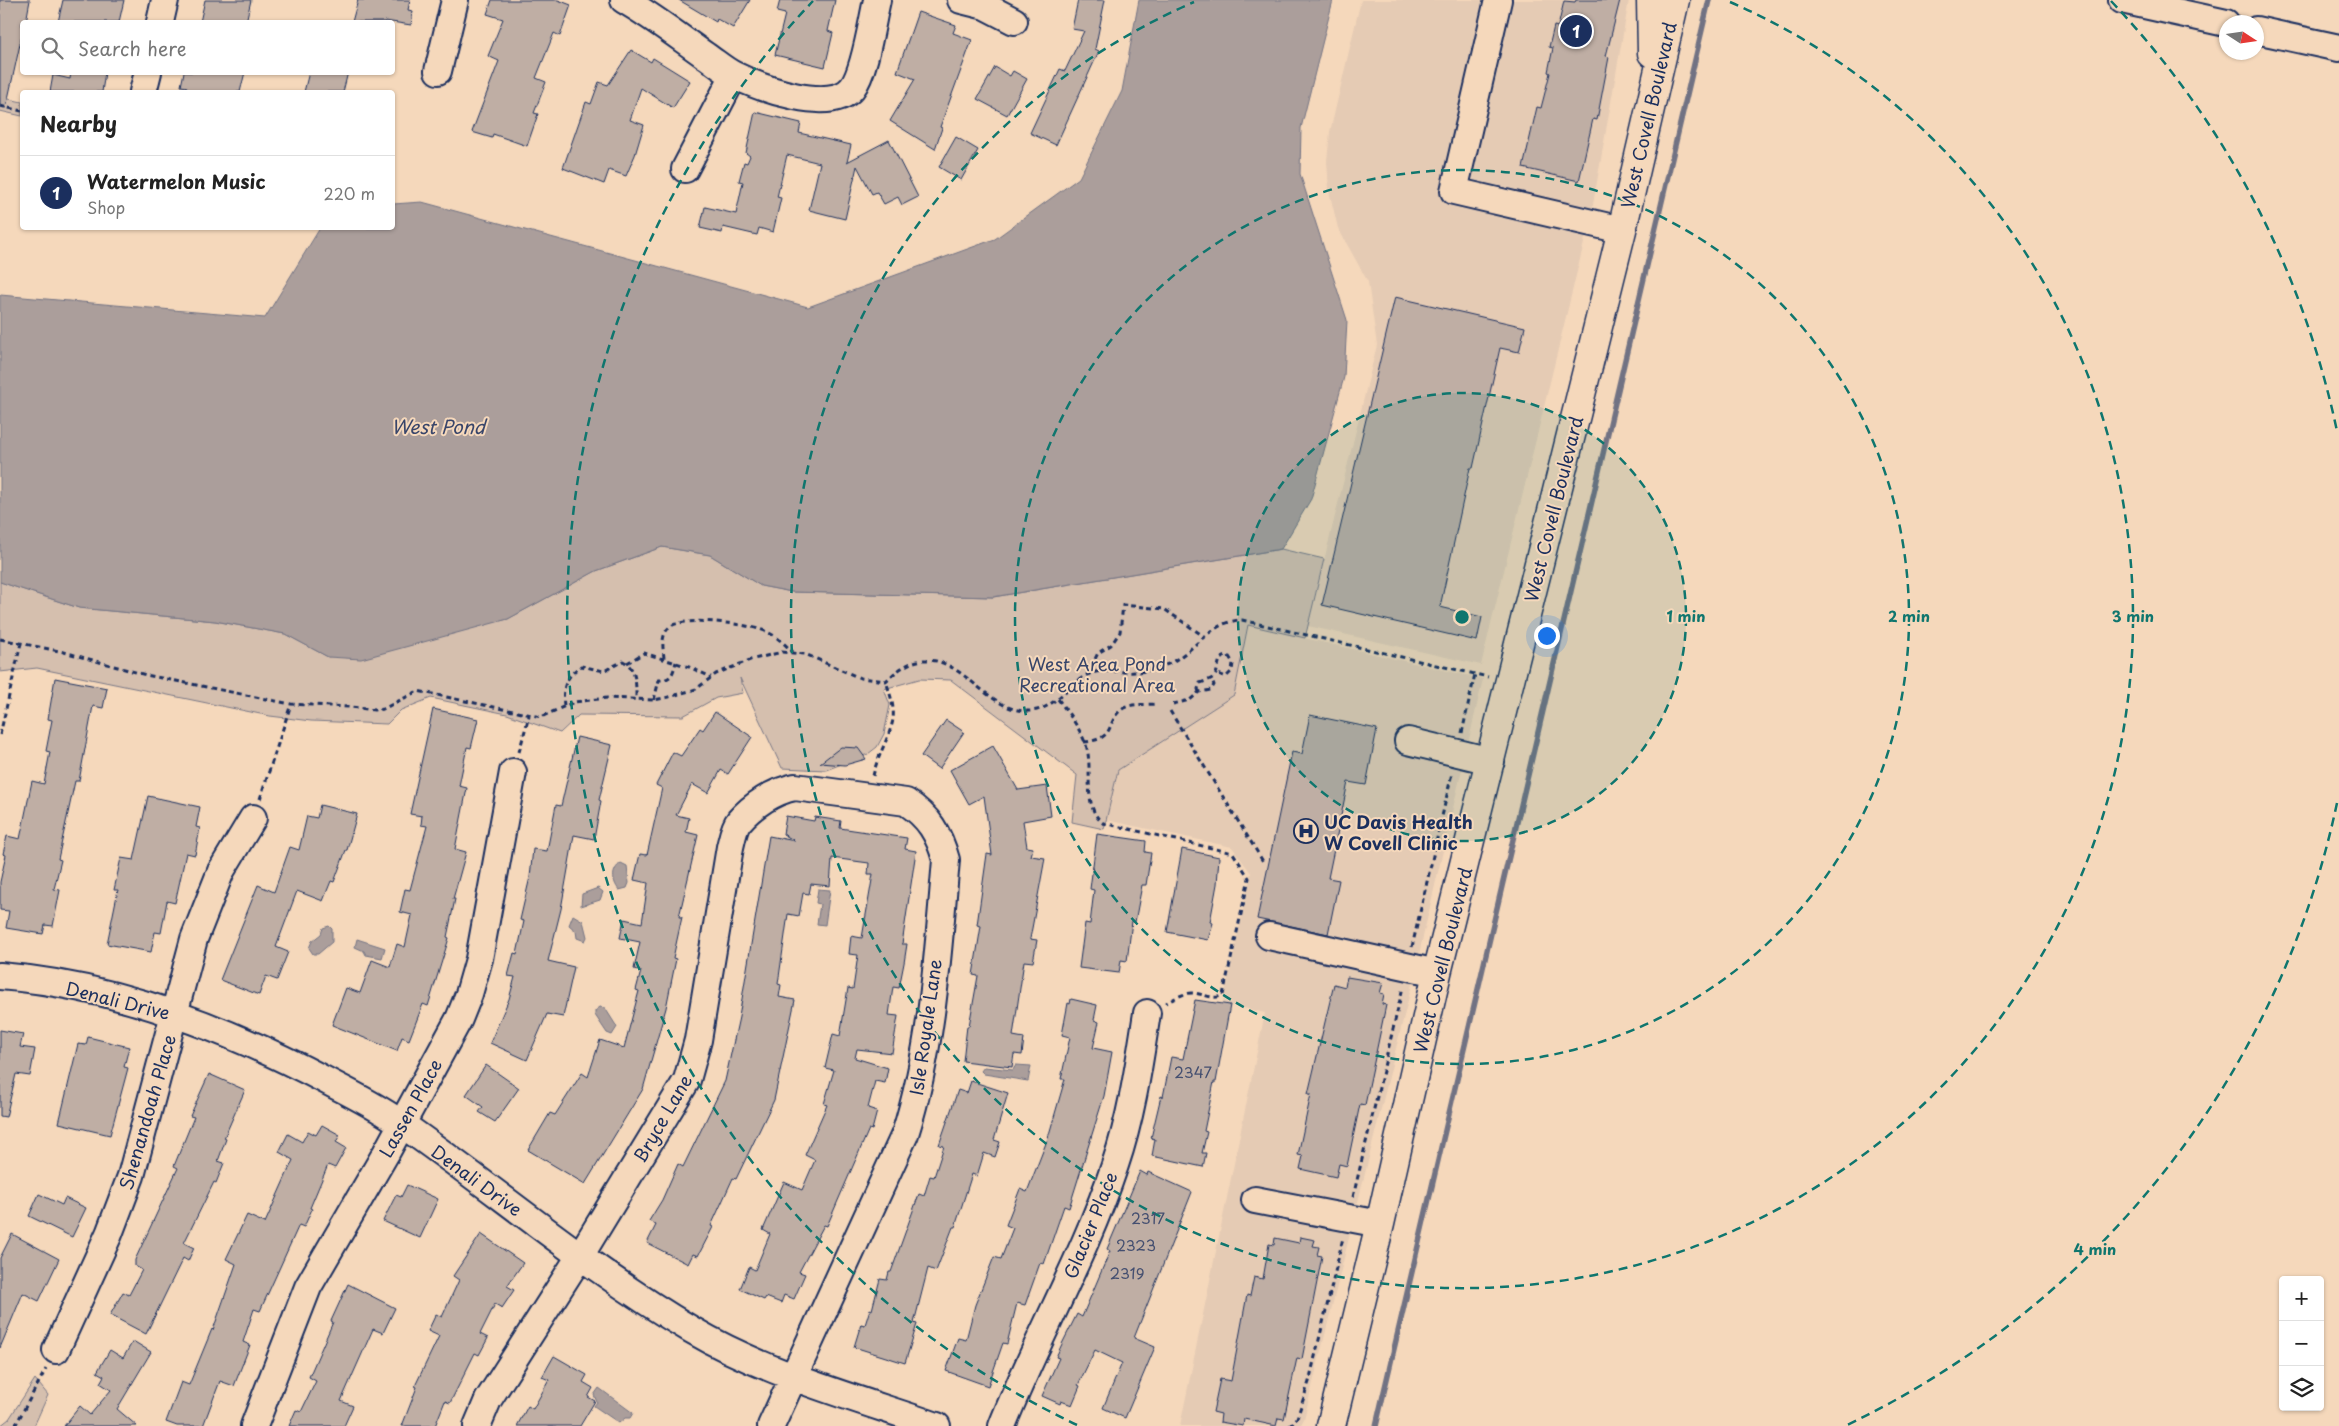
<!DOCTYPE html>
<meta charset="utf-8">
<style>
body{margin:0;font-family:"Playpen Sans",sans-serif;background:#f6f6f6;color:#222}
.controls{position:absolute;right:15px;bottom:15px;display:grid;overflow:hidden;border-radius:5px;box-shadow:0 1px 4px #0004}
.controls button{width:45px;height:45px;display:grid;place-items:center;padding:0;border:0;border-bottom:1px solid #e0e0e0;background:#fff;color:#222;font:25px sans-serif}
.compass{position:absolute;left:2219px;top:15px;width:45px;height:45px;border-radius:50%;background:#fff;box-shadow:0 1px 4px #0004;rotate:102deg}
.you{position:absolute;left:1546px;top:635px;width:18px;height:18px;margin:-12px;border:4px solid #fff;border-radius:50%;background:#1a73e8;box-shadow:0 0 0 8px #1a73e833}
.badge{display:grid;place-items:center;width:32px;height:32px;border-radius:50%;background:#1b2f5e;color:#fff;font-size:16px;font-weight:700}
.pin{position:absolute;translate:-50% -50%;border:2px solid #fff;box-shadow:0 1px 5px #0006}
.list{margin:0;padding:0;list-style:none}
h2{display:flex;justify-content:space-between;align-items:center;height:65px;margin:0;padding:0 20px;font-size:21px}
h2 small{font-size:16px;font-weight:400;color:#767676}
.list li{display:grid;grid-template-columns:32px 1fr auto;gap:15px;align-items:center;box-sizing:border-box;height:75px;padding:0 20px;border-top:1px solid #e0e0e0}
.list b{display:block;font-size:19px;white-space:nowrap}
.list p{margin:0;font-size:16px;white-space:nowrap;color:#767676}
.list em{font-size:16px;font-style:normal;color:#767676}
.icon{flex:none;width:28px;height:28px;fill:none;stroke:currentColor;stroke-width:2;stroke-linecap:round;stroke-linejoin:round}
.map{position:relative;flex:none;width:2339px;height:1426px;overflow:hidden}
.search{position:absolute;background:#fff;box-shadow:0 1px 4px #0004;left:20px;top:20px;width:375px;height:55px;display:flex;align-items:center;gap:12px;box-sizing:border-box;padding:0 18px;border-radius:5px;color:#767676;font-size:19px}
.panel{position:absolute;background:#fff;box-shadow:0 1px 4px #0004;left:20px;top:90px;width:375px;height:140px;border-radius:5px}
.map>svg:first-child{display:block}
</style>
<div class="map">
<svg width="2339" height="1426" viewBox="0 0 2339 1426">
<rect width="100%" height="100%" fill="#f5d8bb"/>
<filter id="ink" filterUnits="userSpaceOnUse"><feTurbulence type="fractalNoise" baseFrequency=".02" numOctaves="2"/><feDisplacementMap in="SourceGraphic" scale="10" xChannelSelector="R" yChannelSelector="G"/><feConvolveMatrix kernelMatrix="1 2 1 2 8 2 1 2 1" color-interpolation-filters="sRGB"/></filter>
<g filter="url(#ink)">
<!-- built -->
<path fill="#e5cbb4" d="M1361 0H1629L1592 210 1481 665 1308 626 1377 345 1368 282 1338 228 1329 191 1327 161 1330 132Z
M1248 625 1483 679 1412 984 1304 1419 1300 1426H1180L1265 1013 1223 1003 1251 873 1232 847 1106 820 1118 770 1234 695Z"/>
<!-- green -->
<path fill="#d5bfae" stroke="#787786" d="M0 97 22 102V116L0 111Z
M662 547 710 555 761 586 792 592 993 597 1281 549 1324 559 1305 638 1248 625 1234 695 1118 770 1104 829 1072 822 1077 775 951 680 919 679 884 689 890 705 884 734 877 747 868 754 826 770 782 768 740 678 743 693 716 698 683 716 579 715 560 733 507 714 431 698 401 710 387 724 311 721 270 716 37 668 0 672V582L79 608 215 621 285 634 328 657 508 619 596 571Z
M35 1379 48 1395 34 1426H0L9 1419Z"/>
<!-- water -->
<path fill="#ab9e9b" stroke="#717283" d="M1139 0H1333L1301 128 1300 174 1347 320 1344 377 1311 499 1281 549 993 597 792 592 761 586 710 555 662 547 596 571 508 619 361 659 328 657 285 634 215 621 79 608 0 582V295L265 318 320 228H392L393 204 422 202 808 307 995 239 1079 178 1122 91Z
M621 863 627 866 629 883 627 888 619 890C612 881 611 870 621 863Z
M598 888 603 892 600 900 581 906 582 894Z
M818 889 830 890 825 925 817 924 820 904 816 903Z
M573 915 583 921 587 937 585 941 577 938 576 931 569 925Z
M329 926 332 929V942L318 954H313L309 948 312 941 321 934 323 928Z
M357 939 385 948 382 958 366 955 364 951 355 947Z
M600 1007 605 1008 617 1027 612 1035 607 1033 595 1015V1011Z
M1016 1065 1031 1066 1028 1081 984 1074 981 1071 984 1067 1013 1070Z
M599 1388 633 1413 630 1418H625L619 1423 594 1406 597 1402 594 1395Z"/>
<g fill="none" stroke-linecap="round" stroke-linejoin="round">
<!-- stream -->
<path stroke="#717283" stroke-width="5.5" d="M1376 1426 1709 0"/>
</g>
<!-- building -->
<path fill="#bfaea4" stroke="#1b2f5e" d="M0 0H30L26 22H22V35L6 108 0 107Z
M63 0H124L119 22H58Z
M205 0H251L246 22H200Z
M358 0H410L408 10 413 11 411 25 385 21V22H352Z
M492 0H558L571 5 560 36 554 33 536 78 546 82 534 113 538 114 527 146 493 134 492 138 472 132 499 61 488 56 503 19 487 14Z
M679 0H750L733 28 717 19 716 22Z
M780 0H835L828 31 833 33 825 67 775 55 785 14 777 12Z
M1078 0H1105L1095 49 1099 51 1056 145 1030 133 1060 69 1065 71 1084 31 1072 29Z
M1576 0H1620L1606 56 1609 57 1597 120 1593 119 1579 181 1523 168 1537 107 1541 108 1550 73 1548 72 1553 48 1549 47 1554 26 1558 27 1564 1 1575 2Z
M918 12 956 25 953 33 972 40 940 127 942 128 935 149 890 121 915 79 897 72Z
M631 50 651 62 653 58 690 81 673 108 641 88 630 120 644 125 635 155 626 176 609 170 604 184 563 168 586 102 591 104 599 82 608 85Z
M995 67 1010 76 1013 71 1027 79 1007 115 977 99Z
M71 72H105L102 92H50L53 75 70 79Z
M184 72H245L240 92H186L187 87 181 86Z
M309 72H348L343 92H304Z
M755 112 801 123 799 133 851 145 847 162 889 140 918 197 902 205 898 197 884 204 877 192 872 194 857 166 845 219 809 210 820 163 787 155 777 197 781 198 773 232 759 228 757 235 723 227 722 233 700 228 705 207 736 214 743 182 739 181 744 162 747 163 750 156 746 153Z
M956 137 978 150 961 180 939 167Z
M1395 297 1525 327 1519 352 1500 348 1473 468H1470L1440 607 1482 617 1477 641 1322 605Z
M55 678 107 688 103 708 93 706 79 781H75L58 859 61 860 54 889 60 890 53 926 45 925 43 934 6 928 9 911 0 910V882L6 855 3 854 7 836 20 839 32 781 44 784 50 752 46 751 52 720 48 719Z
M433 709 478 719 471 748 467 747 459 786 467 788 455 849 466 852 453 899H455L447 937 449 938 428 1006 423 1004 409 1040 402 1037 397 1051 332 1025 346 988 360 993 372 960 390 967 397 944 405 947 412 915 400 912 405 889 410 890 427 826 421 825 422 816 410 814Z
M715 712 752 737 728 774 721 770 708 793 692 784 676 815 689 818 686 832 698 835 679 917H682L673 958 676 959 666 1008 643 1089 585 1184 528 1150 550 1113 555 1115 582 1073 588 1077 600 1040 624 1048 639 991 636 990 641 971 634 969 640 942 620 938 624 919 642 923 648 883 634 880 640 854 647 855 662 788 656 785 673 752 681 756 700 728 703 730Z
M1310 715 1377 729 1366 785 1348 782 1328 878 1339 880 1328 934 1257 919 1292 752 1302 754Z
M946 720 964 732 939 769 921 756Z
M577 737 612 745 599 800 601 801 594 839 574 835 561 909 548 961 574 967 563 1017 547 1014 527 1060 490 1043 509 999 515 977 508 976 514 953 517 954 524 921 520 920 530 877 533 849 547 851 556 805 561 806Z
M993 746 1018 790 1047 786 1051 816 1023 821 1027 847 1033 848 1031 856 1045 858 1030 939 1037 940 1033 962 1024 961 1013 1036 1024 1038 1022 1055 1014 1054 1012 1067 963 1061 967 1026H969L978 976 973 975 981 926 977 925 987 854 992 855 984 796 969 804 950 770Z
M841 747 858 748 866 759 845 765 820 763Z
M148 796 200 807 196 827 200 828 195 855 186 853 175 903 167 901 161 933 155 932 151 952 107 944 118 890H114L121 858 134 860Z
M320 805 357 814 347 850H346L334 882 331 881 323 901 297 891 276 947 288 952 277 980 266 976 259 995 220 980 258 885 274 892 290 847 299 850 307 816 317 818Z
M786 816 814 821 815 817 841 821 840 828 907 838 905 849 916 851 902 944H907L904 963 899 988 893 987 889 1015 898 1016 892 1053 857 1049 855 1058 888 1068 885 1083 875 1081 868 1108 877 1111 872 1130 869 1129 827 1226 824 1225 799 1272 805 1274 794 1299 784 1295 781 1303 766 1297 764 1300 740 1289 749 1267 755 1270 770 1234 763 1230 784 1182 802 1190 815 1160 805 1155 827 1105 824 1104 834 1070 825 1068 833 1034 840 1036 848 988 853 989 858 955 849 954 851 936 862 938 873 874H868L869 863 832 858 830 886 811 884 809 894 803 893 799 916 788 914 778 984 781 985 779 997 795 1000 774 1100 736 1179 733 1178 711 1226 713 1227 698 1256 693 1254 688 1264 647 1243 656 1225 649 1221 662 1200 678 1164 683 1167 725 1081 739 1017 769 836 795 841 783 834Z
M1097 834 1146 841 1145 852 1151 853 1146 885H1142L1135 922 1132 921 1127 961 1121 960 1119 973 1079 968 1085 923 1090 924 1094 890 1090 889Z
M1182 849 1219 857 1217 884 1210 922 1213 923 1208 940 1167 932Z
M1347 977 1383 983 1380 993 1384 994 1382 1004 1386 1005 1365 1105 1360 1104 1347 1166 1339 1164 1336 1177 1300 1169 1303 1156 1298 1155 1311 1094H1308L1334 984 1345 987Z
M1071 999 1097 1005 1094 1020 1099 1022 1093 1048 1112 1052 1104 1096 1069 1208 1064 1206 1044 1264 1040 1263 1025 1305 1017 1303 1007 1344 1003 1343 988 1386 946 1371 958 1338 966 1340 975 1305 994 1257 1001 1259 1013 1228 1006 1225 1020 1189 1027 1192 1048 1138 1065 1079H1061L1070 1037 1062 1035 1068 1003 1070 1004Z
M1195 1000 1230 1005 1216 1082H1214L1204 1131 1207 1132 1202 1153H1206L1203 1167 1152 1156 1155 1139 1151 1138 1161 1096 1163 1097 1171 1057 1183 1059Z
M0 1030 23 1034 20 1047 35 1049 30 1076 16 1074 6 1117 0 1116Z
M88 1037 129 1047 124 1067 128 1068 110 1135 59 1123 78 1044 86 1045Z
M486 1065 519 1088 495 1122 479 1112 483 1107 466 1095Z
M209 1074 245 1090 224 1138 226 1139 218 1161 224 1163 216 1183 214 1182 184 1243 194 1248 188 1261 183 1258 146 1334 110 1315 123 1292 129 1295 142 1270 135 1266V1260L178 1168 174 1166 194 1117 190 1116Z
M971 1081 1008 1093 994 1140 1000 1142 995 1157 984 1153 977 1176 972 1174 955 1227H953L936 1271 928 1268 914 1323 917 1324 905 1363 854 1347 861 1324 865 1325 870 1309 872 1310 880 1279 887 1280 889 1272H891L919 1194 924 1196 930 1176 934 1177 944 1146 939 1145 958 1090 967 1093Z
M322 1125 340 1135 336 1142 346 1148 335 1168 328 1165 310 1208 312 1209 304 1227 299 1225 260 1311 254 1309 243 1342 250 1345 234 1386 220 1381 203 1426H177L166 1422 181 1382 189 1385 212 1329 213 1330 236 1264 226 1259 247 1215 265 1223 293 1160 279 1152 288 1134 302 1142 308 1131 316 1135Z
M1140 1171 1147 1175 1148 1172 1192 1192 1134 1338 1155 1347 1125 1418 1103 1408 1122 1363 1095 1350 1078 1385 1080 1386 1072 1405 1061 1401 1060 1404 1042 1396 1059 1358 1056 1357 1062 1344 1077 1314 1082 1317 1110 1251 1107 1249Z
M407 1185 438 1199 420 1238 383 1221 396 1195 401 1197Z
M39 1194 62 1205 65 1198 86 1208 72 1237 29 1216Z
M12 1234 59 1259 39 1301 23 1293 0 1348V1258Z
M481 1234 523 1263 507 1286 514 1290 502 1308 495 1304 480 1334 488 1338 479 1355 475 1353 450 1403 445 1401 435 1426H402L417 1387 415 1386 439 1336 428 1331 436 1314 442 1317 459 1280 453 1276Z
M1300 1237 1315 1240 1313 1246 1319 1247 1317 1255 1322 1256 1302 1359 1297 1358 1284 1419 1278 1418 1276 1426 1244 1419 1243 1426 1220 1422 1221 1414 1213 1412 1220 1379 1231 1381 1247 1295 1250 1296 1254 1277 1263 1279 1269 1244 1274 1245 1275 1238 1299 1243Z
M348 1284 395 1308 383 1333 373 1329 341 1401 353 1406 344 1426H289L296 1410 301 1412 316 1381 309 1377 333 1322 331 1321Z
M133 1341 151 1352 117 1409 137 1426H64L80 1406 90 1415 111 1390 100 1383 104 1376 97 1372 110 1350 123 1358Z
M554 1356 587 1375 583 1382 593 1388 588 1397 595 1401 580 1426H517L528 1406 533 1409 549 1380 542 1377Z"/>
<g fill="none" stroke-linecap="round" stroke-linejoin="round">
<defs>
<path id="minor" d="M624 0C652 16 679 37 706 56 715 62 724 70 734 75 760 88 831 114 852 88 865 72 872 21 877 0
M961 0 985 6 1014 21
M1498 0 1454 191 1622 230
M2122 0 2226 23
M160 22 165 0
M2256 30 2339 48
M438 71 455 0
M143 92 148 72
M685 169 734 75
M1408 741 1491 761
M1269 936 1437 973
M0 976C114 985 224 1027 325 1080 351 1094 379 1107 403 1125 499 1192 590 1270 692 1330 767 1374 855 1398 937 1426
M1255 1200 1380 1224
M56 1350 109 1234 131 1176 194 939 221 871 253 818
M254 1426 308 1287 386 1153 459 1019 469 994 479 959 513 772
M477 1426 488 1400 580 1256 687 1080 698 1040 730 847C732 839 734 827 739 821 753 805 774 791 795 787L906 802C929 817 939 834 946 860 938 951 933 1046 905 1134L771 1426
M1002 1426C1037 1338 1085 1255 1115 1165 1132 1115 1139 1064 1147 1013"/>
<path id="major" d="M1651 0 1652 53
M1331 1426 1380 1224 1437 973 1622 230 1675 0"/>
</defs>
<!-- minor casing -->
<use href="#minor" stroke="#1b2f5e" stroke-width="30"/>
<!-- major casing -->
<use href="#major" stroke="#1b2f5e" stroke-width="31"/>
<!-- path -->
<path stroke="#1b2f5e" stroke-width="3" stroke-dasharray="5 4" stroke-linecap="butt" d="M0 106 22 111
M0 639 64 652 146 675 291 704 351 707 374 710 383 709 418 691 541 717 574 702 607 698 654 700 669 697 696 689 716 674 750 660 782 652 805 654 860 678 886 681C951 616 980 723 1037 710 1057 705 1069 684 1087 675 1101 668 1120 673 1136 672 1147 672 1158 668 1168 664 1196 651 1210 621 1242 620L1488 677
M664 658C663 647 660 634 671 626 686 616 754 624 769 633 778 637 786 646 793 652
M627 663 644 653 689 667 711 677
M1087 675 1098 653 1111 645 1120 632 1123 605 1164 609 1205 637
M1199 692 1198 689 1200 683C1219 677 1215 676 1220 659L1228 655 1233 663 1232 671 1226 677 1218 674
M1058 699C1068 713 1080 728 1086 745 1094 769 1081 806 1103 823L1233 853 1249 878 1223 995C1213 1001 1203 993 1192 993 1183 993 1174 999 1166 1003
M654 700 659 680C672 680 673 673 676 662
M1173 704 1190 700 1199 692 1211 690 1214 685 1212 680
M564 706C562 688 565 677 581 666L604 671 623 661C637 668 636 686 636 699
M1170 711 1264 863
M1462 733 1475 674
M0 735 21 643
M1084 742C1119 739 1104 720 1124 708 1133 703 1146 705 1156 704
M519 752 529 716
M873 776C877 757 887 742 892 724 896 710 890 694 886 681
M260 799 291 704
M1412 947 1452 773
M1353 1197 1403 987
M15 1426 46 1369
M1290 1426 1297 1418 1309 1382 1343 1238"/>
<!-- minor -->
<use href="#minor" stroke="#f5d8bb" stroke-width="26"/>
<!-- major -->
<use href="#major" stroke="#f5d8bb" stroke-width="28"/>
</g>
</g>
<!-- distance rings -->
<circle cx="1462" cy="617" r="224" fill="#0f766e" fill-opacity=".12"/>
<g fill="none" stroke="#0f766e" stroke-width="2.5" stroke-dasharray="9 6">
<circle cx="1462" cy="617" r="224"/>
<circle cx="1462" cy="617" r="447"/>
<path d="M1730 2A671 671 0 1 1 1194 2"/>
<path d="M2337 803A895 895 0 0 1 1847 1425M1077 1425A895 895 0 0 1 813 1M2111 1A895 895 0 0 1 2337 431"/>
</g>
<!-- icons -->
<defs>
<symbol id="hospital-ring" viewBox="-11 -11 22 22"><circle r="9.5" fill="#f5d8bb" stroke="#1b2f5e" stroke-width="1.5"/><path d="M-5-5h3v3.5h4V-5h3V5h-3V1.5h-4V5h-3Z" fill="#1b2f5e"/></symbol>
</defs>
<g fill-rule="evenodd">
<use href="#hospital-ring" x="1292" y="817" width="28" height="28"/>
</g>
<g text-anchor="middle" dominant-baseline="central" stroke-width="4" stroke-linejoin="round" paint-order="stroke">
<!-- number labels -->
<g font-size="15" fill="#444f70">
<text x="1193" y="1071">2347</text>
<text x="1148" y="1217">2317</text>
<text x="1136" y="1244">2323</text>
<text x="1127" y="1272">2319</text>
</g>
<!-- street labels -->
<g font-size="18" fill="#1b2f5e" stroke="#f5d8bb">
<text transform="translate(1648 115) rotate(-77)">West Covell Boulevard</text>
<text transform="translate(1553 509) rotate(-76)">West Covell Boulevard</text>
<text transform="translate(1442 960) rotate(-76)">West Covell Boulevard</text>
<text transform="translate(118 1000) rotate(14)">Denali Drive</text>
<text transform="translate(925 1027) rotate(-82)">Isle Royale Lane</text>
<text transform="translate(410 1108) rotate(-61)">Lassen Place</text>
<text transform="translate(147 1112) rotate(-74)">Shenandoah Place</text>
<text transform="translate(662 1118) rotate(-60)">Bryce Lane</text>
<text transform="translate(477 1180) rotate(36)">Denali Drive</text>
<text transform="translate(1090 1225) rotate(-68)">Glacier Place</text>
</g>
<!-- park labels -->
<g font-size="18" fill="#37456a" stroke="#f5d8bb">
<text x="1097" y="663">West Area Pond<tspan x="1097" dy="21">Recreational Area</tspan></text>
</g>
<!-- poi labels -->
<g font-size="18" font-weight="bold" fill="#1b2f5e" stroke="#f5d8bb" text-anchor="start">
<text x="1324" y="821">UC Davis Health<tspan x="1324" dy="21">W Covell Clinic</tspan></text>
</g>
<!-- water labels -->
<g font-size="19" font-style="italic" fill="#38456a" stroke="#f5d8bb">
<text x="438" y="426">West Pond</text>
</g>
</g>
<circle cx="1462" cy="617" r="8" fill="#0f766e" stroke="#f5d8bb" stroke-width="2.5"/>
<g font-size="15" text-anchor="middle" font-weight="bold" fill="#0f766e" stroke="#f5d8bb" stroke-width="4" stroke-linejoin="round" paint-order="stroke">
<text x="1686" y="622">1 min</text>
<text x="1909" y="622">2 min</text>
<text x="2133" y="622">3 min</text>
<text x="2095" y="1255">4 min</text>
</g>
</svg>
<div class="controls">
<button>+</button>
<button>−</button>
<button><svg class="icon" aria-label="layers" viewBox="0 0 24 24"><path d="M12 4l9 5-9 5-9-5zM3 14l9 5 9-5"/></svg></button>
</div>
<svg class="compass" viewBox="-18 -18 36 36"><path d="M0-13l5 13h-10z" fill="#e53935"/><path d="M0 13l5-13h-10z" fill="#767676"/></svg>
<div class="you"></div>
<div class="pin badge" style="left:1576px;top:31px">1</div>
<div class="search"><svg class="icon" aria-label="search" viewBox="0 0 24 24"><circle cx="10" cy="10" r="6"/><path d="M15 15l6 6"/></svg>Search here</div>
<section class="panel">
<h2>Nearby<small></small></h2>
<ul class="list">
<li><span class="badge">1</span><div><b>Watermelon Music</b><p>Shop</p></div><em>220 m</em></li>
</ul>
</section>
</div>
